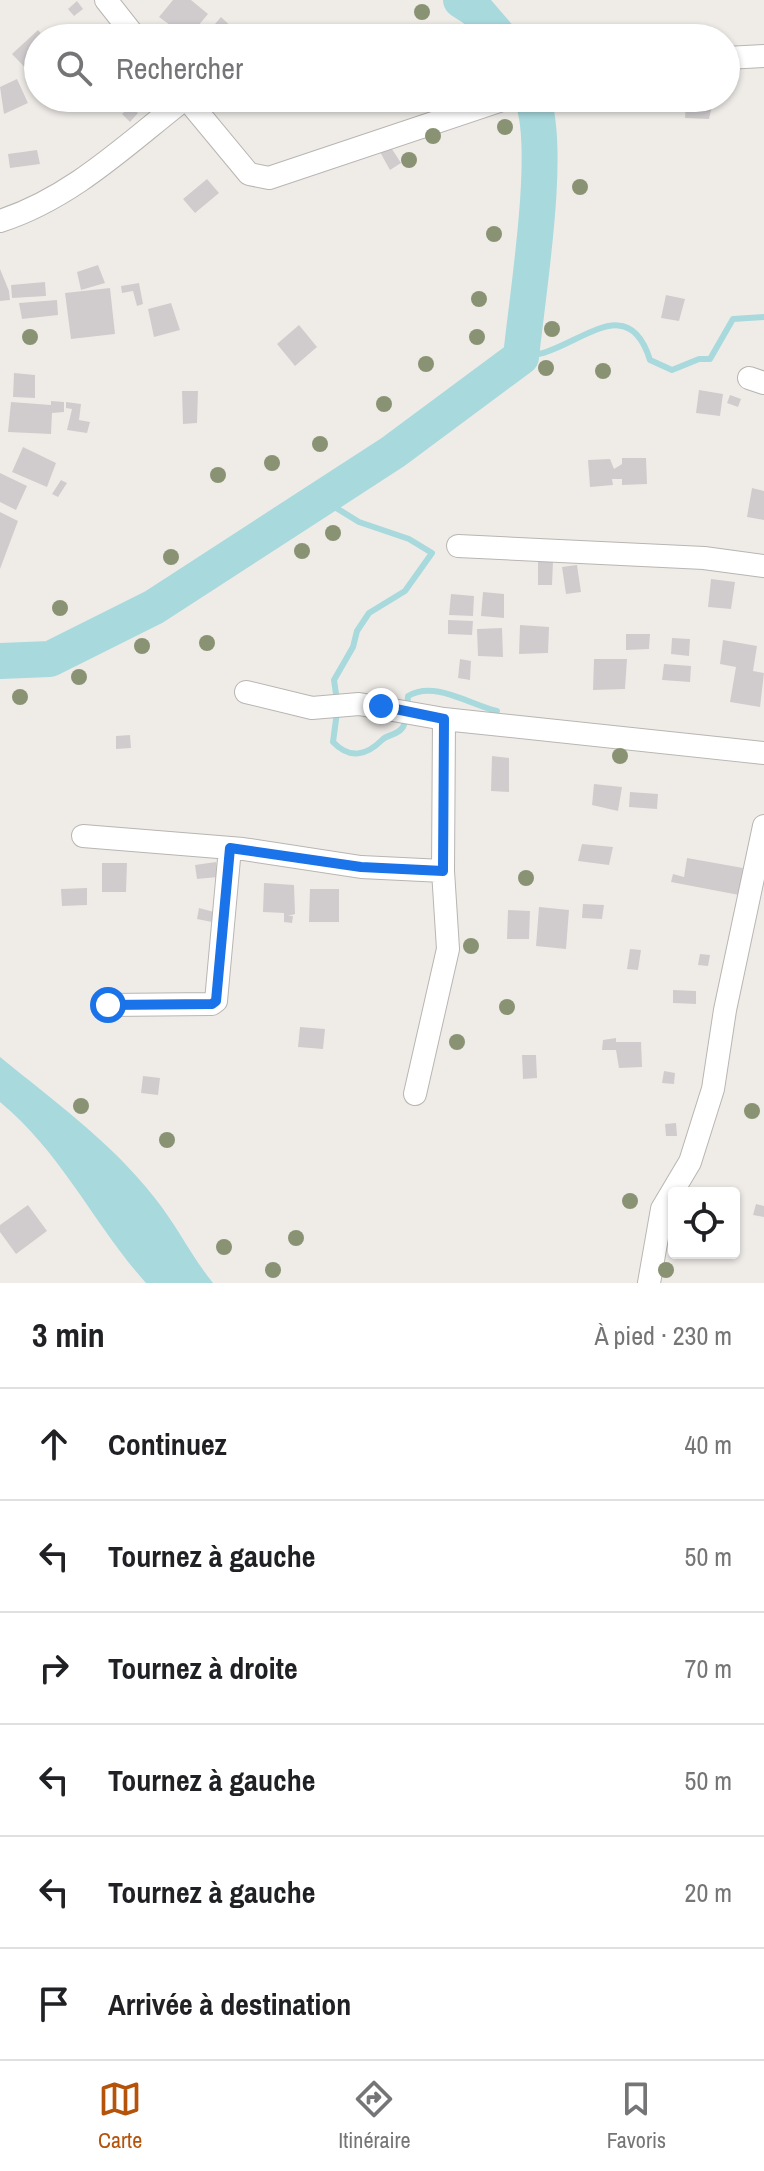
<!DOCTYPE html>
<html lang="fr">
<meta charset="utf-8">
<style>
body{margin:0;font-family:"Archivo Narrow",sans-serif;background:#f6f6f6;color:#202124}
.controls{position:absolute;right:24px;bottom:24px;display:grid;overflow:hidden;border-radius:8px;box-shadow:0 2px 6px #0004}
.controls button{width:72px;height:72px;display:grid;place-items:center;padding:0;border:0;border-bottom:2px solid #e0e0e0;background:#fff;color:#202124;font:40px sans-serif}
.stop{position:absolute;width:24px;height:24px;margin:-18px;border:6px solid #1a73e8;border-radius:50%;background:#fff}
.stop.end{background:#1a73e8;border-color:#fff;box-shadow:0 2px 8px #0008}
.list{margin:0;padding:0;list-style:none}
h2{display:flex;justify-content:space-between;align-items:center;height:104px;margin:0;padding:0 32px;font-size:34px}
h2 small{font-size:26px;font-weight:400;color:#757577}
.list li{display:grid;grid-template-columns:52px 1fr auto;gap:24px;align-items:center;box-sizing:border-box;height:112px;padding:0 32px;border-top:2px solid #e0e0e0}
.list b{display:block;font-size:30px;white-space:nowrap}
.list em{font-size:26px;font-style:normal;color:#757577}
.icon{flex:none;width:44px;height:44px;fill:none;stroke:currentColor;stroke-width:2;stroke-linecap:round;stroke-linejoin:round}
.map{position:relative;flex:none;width:764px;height:1283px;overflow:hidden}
.search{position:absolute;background:#fff;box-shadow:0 2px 6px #0004;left:24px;right:24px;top:24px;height:88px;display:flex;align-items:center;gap:20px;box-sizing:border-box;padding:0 28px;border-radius:44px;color:#757577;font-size:30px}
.sheet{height:776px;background:#fff}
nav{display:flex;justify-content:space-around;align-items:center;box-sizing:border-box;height:112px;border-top:2px solid #e0e0e0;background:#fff;font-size:22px;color:#757577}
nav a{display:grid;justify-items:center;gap:4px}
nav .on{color:#b45309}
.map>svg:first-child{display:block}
</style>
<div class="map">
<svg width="764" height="1283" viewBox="0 0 764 1283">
<rect width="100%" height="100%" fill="#efece8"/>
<!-- water -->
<path fill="#a8d9dd" d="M0 1057C54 1101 111 1142 154 1197 176 1224 191 1256 213 1283H146C94 1225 62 1153 0 1102Z"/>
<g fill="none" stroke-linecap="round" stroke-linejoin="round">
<!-- stream -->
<path stroke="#a8d9dd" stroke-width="6" d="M521 357C529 355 539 355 546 352 586 339 630 295 650 360L672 370 699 359H710L733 319 764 317
M320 498 359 522 409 539 432 553 405 591 369 613 357 631 353 647 334 680 337 701
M337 712 333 742C350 760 367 755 382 740 388 734 397 736 403 727 408 718 407 706 408 696 435 680 470 705 497 711"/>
<!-- river -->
<path stroke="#a8d9dd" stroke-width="36" d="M461 0 475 9 500 38
M0 661 50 659 154 607 393 452 521 357C527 297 552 148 532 98"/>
</g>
<!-- building -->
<path fill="#d0ccce" d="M173 0H191L208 14 188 38 159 17Z
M77 1 83 9 74 16 68 9Z
M221 17 238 33 234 38H203Z
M111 23 122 38H96Z
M38 30 45 38H38V81L12 54Z
M17 79 28 103 4 114 0 87Z
M686 104 712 106 709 119 685 118Z
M131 106 138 113 130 122 122 114Z
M390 146 401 163 390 170 380 152Z
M37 150 40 164 10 168 8 154Z
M207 179 219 193 195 213 183 199Z
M98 265 105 283 81 290 77 272Z
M0 269 9 291 10 300 0 301Z
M45 282 46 296 12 298 11 285Z
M139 283 143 304 137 306 133 291 122 293 121 286Z
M110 288 115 334 71 339 65 293Z
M666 295 685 299 679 321 661 318Z
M57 300 58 315 22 319 19 303Z
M171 303 180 330 154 337 148 309Z
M299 325 317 347 295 366 277 344Z
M14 373 35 375V398L13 397Z
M699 390 723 394 720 416 696 413Z
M182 391H198L197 423 183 424Z
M730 395 741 399 738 407 727 403Z
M51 401 64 402V412L52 413 51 434 8 432 11 402 51 405Z
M66 402 81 404 79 420 90 422 87 433 67 430 72 409 66 408Z
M23 447 56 463 47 487 12 472Z
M622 458H646L647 484 622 485V479H612L613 485 590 487 588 460 610 459 614 469 622 464Z
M0 473 27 486 16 510 0 502Z
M61 480 67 483 58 497 52 494Z
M752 488 764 491V520L747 517Z
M0 512 18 521 0 569Z
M538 562H553L552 585H538Z
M577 565 581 592 566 594 562 567Z
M711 579 735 582 731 609 708 607Z
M483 592 504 594V618L481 616Z
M451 594 474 596 473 616 449 615Z
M448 620 473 621 472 635 448 634Z
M520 625 549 627 548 653 519 654Z
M502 628 503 657 478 656 477 629Z
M626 634H650L649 649 626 650Z
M672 638 690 639 689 656 671 654Z
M723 640 757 646 753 671 764 673 760 707 730 702 736 667 720 664Z
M460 659 471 661 470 680 458 678Z
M594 659H627L625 689 593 690Z
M664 664 691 666 690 682 662 680Z
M130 735 131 748 116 749V736Z
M492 756 509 758V792L491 791Z
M594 784 622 787 618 811 592 805Z
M630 792 658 794 657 809 629 807Z
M582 844 613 847 609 865 578 861Z
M687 858 743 868 739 895 671 882 673 874 684 877Z
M216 862 218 877 197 879 195 865Z
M102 863H127L126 892H102Z
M264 883 294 885 295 914 288 916H293L292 923 284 922V913L263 912Z
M87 888V905L62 906 61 889Z
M310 889H339V922H309Z
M583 904 604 905 602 919 582 918Z
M539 907 569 910 566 949 536 946Z
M199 908 214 912 212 922 197 919Z
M508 910 530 911 529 939H507Z
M630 949 641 950 638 970 627 969Z
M700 954 710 955 708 966 698 965Z
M673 990 696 991V1004L673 1003Z
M300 1027 325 1029 323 1049 298 1047Z
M616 1038V1042H641L642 1067 619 1068 616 1050H602L603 1040Z
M522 1055H536L537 1078 523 1079Z
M664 1071 675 1073 674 1084 662 1083Z
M143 1076 160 1078 158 1095 141 1093Z
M676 1123 677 1136H666L665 1124Z
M756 1204 764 1206V1217L753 1215Z
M28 1205 47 1231 16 1254 0 1232V1225Z"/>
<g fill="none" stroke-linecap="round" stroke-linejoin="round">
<defs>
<path id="minor" d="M106 0 136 38
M726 58 764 56
M186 98 249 174 269 178 508 98
M0 221C72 198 127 144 186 98
M749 378 764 383
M458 546 704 558 764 566
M246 692 312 708 359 704 444 719 764 753
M83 836 243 849 361 867 443 871
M108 1005 212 1004 216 1001 230 848
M415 1094 448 949 443 871 444 719
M649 1283 662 1209 690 1162 713 1089 725 1010 764 826"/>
</defs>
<!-- minor casing -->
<use href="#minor" stroke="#b8b5b2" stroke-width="24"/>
<!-- minor -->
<use href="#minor" stroke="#fff" stroke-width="22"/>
</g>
<!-- trees -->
<g fill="#899374">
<circle cx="422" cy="12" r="8"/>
<circle cx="505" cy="127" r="8"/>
<circle cx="433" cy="136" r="8"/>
<circle cx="409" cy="160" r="8"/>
<circle cx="580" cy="187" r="8"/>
<circle cx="494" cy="234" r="8"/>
<circle cx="479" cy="299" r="8"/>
<circle cx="552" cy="329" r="8"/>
<circle cx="30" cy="337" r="8"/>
<circle cx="477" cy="337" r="8"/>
<circle cx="426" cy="364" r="8"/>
<circle cx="546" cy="368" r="8"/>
<circle cx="603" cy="371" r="8"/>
<circle cx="384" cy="404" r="8"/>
<circle cx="320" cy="444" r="8"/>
<circle cx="272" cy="463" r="8"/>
<circle cx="218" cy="475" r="8"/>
<circle cx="333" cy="533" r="8"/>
<circle cx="302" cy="551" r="8"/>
<circle cx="171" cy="557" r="8"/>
<circle cx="60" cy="608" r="8"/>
<circle cx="207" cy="643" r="8"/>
<circle cx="142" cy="646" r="8"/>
<circle cx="79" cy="677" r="8"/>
<circle cx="20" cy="697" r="8"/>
<circle cx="620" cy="756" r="8"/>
<circle cx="526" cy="878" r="8"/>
<circle cx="471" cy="946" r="8"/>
<circle cx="507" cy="1007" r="8"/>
<circle cx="457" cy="1042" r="8"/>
<circle cx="81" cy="1106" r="8"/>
<circle cx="752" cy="1111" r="8"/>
<circle cx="167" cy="1140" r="8"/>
<circle cx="630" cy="1201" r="8"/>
<circle cx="296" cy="1238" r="8"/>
<circle cx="224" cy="1247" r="8"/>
<circle cx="273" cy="1270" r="8"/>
<circle cx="666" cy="1270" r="8"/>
</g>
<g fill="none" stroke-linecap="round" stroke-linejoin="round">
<!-- route -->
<path stroke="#1a73e8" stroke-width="10" d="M108 1005 212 1004 216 1001 230 848 361 867 443 871 444 719 381 706"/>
</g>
</svg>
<div class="controls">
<button><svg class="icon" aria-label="locate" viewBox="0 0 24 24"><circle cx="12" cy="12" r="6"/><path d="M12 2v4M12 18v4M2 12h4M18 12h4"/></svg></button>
</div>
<div class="stop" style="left:108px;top:1005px"></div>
<div class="stop end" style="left:381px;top:706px"></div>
<div class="search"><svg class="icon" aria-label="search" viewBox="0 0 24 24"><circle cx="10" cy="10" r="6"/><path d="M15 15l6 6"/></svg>Rechercher</div>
</div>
<section class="sheet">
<h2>3 min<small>À pied · 230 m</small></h2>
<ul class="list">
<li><svg class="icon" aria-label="ahead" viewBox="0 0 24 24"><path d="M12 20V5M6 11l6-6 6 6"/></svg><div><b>Continuez</b></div><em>40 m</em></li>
<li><svg class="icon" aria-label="left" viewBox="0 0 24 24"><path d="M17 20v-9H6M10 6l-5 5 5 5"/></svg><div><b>Tournez à gauche</b></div><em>50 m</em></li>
<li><svg class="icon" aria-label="right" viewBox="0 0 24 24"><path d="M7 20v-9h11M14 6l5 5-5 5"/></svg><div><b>Tournez à droite</b></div><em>70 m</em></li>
<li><svg class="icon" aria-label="left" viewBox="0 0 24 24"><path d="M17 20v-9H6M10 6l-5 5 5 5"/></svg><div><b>Tournez à gauche</b></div><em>50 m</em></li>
<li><svg class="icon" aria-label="left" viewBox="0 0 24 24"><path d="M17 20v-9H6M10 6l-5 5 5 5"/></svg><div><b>Tournez à gauche</b></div><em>20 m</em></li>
<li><svg class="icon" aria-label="arrive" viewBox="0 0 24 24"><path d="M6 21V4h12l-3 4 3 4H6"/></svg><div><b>Arrivée à destination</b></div></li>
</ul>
</section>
<nav>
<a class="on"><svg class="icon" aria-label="map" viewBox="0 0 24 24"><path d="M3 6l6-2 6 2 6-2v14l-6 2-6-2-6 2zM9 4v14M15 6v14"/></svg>Carte</a>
<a><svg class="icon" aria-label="directions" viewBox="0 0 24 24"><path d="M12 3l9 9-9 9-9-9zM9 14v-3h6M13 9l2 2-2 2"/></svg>Itinéraire</a>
<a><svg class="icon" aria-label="saved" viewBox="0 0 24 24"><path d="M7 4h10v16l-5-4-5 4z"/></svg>Favoris</a>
</nav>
